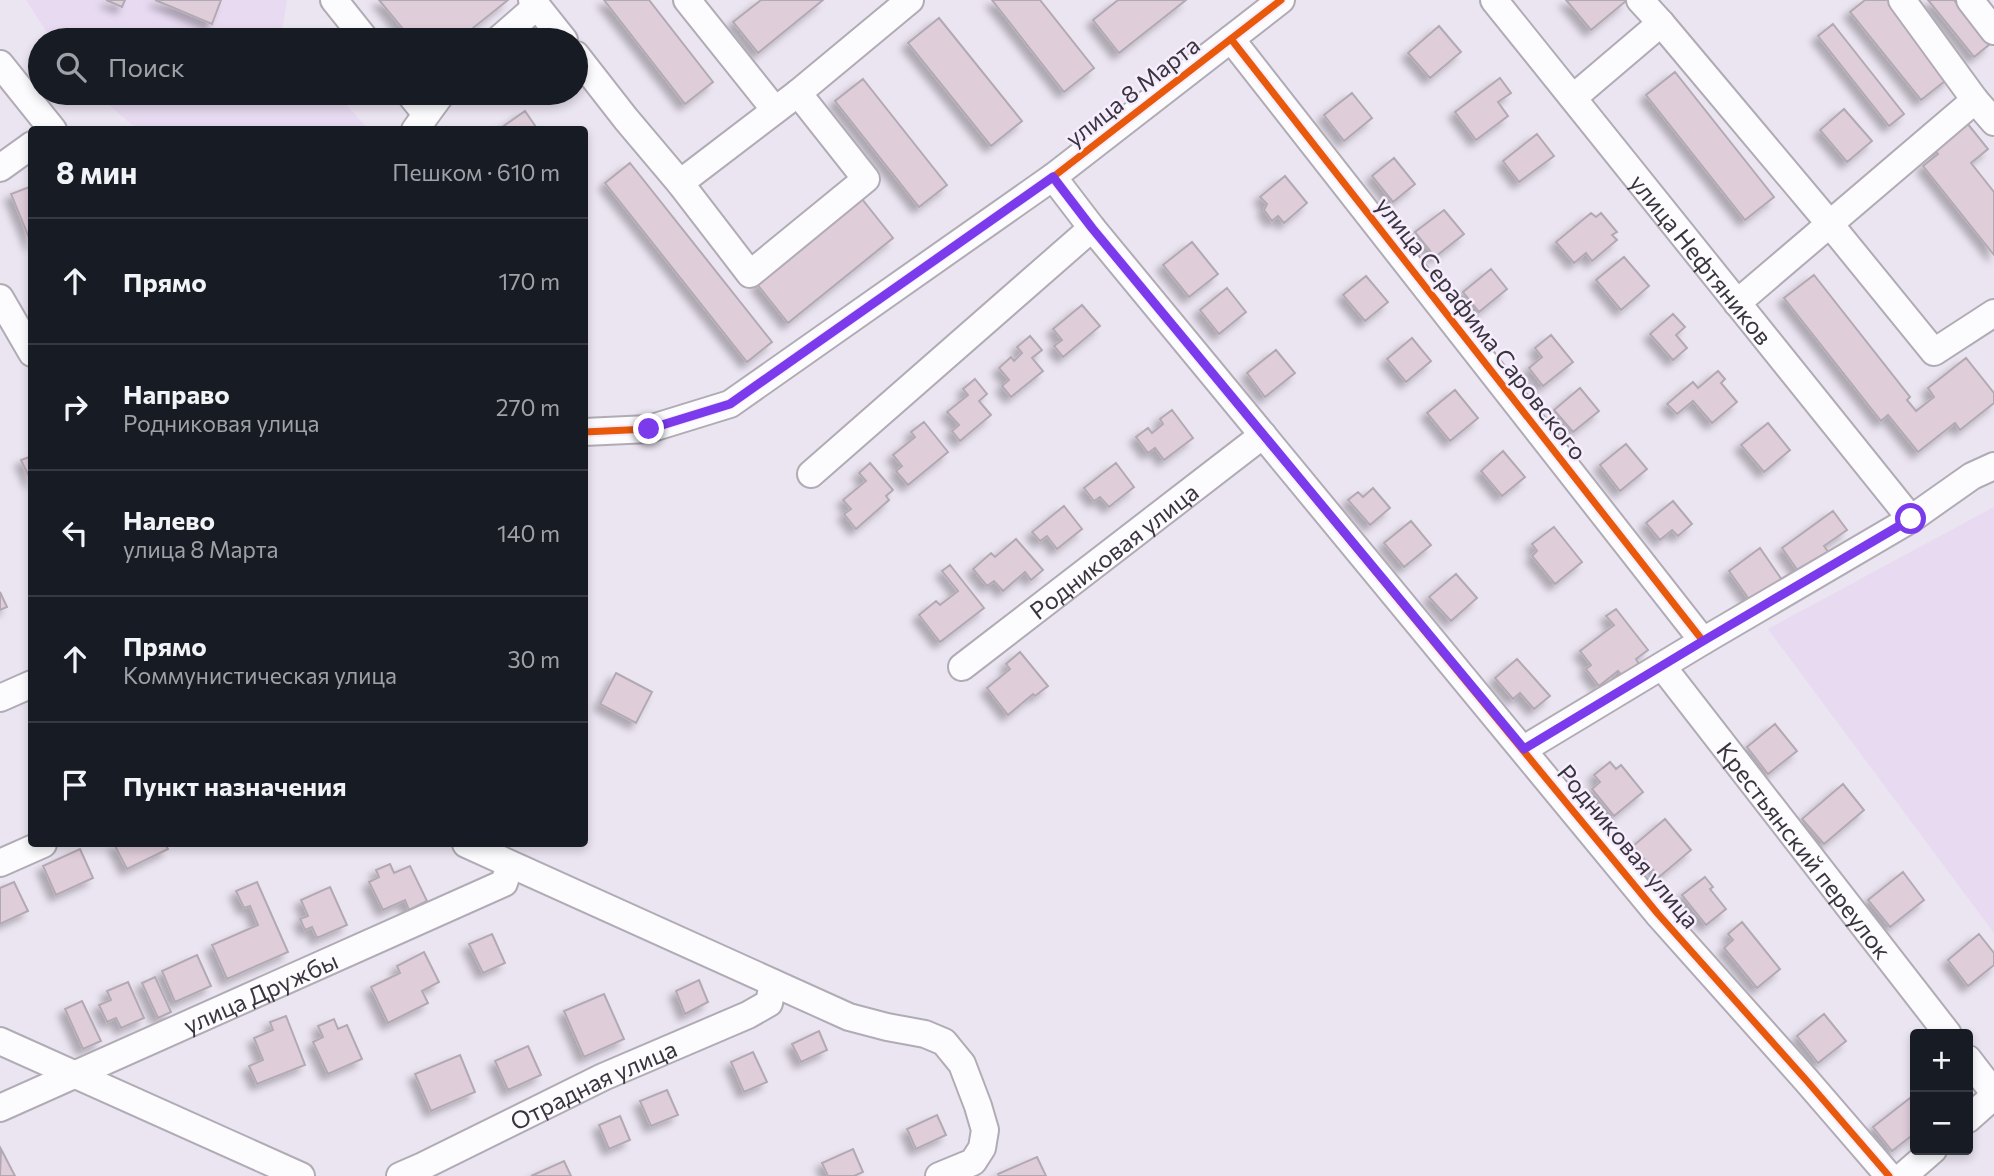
<!DOCTYPE html>
<html lang="ru">
<meta charset="utf-8">
<style>
body{margin:0;font-family:Commissioner,sans-serif;background:#242831;color:#f1f3f6}
.controls{position:absolute;right:21px;bottom:21px;display:grid;overflow:hidden;border-radius:7px;box-shadow:0 4px 10px #0003}
.controls button{width:63px;height:63px;display:grid;place-items:center;padding:0;border:0;border-bottom:2px solid #363941;background:#171b24;color:#f1f3f6;font:35px sans-serif}
.stop{position:absolute;width:21px;height:21px;margin:-16px;border:5px solid #7c3aed;border-radius:50%;background:#fff}
.stop.end{background:#7c3aed;border-color:#fff;box-shadow:0 2px 7px #0008}
.list{margin:0;padding:0;list-style:none}
h2{display:flex;justify-content:space-between;align-items:center;height:91px;margin:0;padding:0 28px;font-size:30px}
h2 small{font-size:23px;font-weight:400;color:#9ea1a6}
.list li{display:grid;grid-template-columns:46px 1fr auto;gap:21px;align-items:center;box-sizing:border-box;height:126px;padding:0 28px;border-top:2px solid #363941}
.list b{display:block;font-size:26px;white-space:nowrap}
.list p{margin:0;font-size:23px;white-space:nowrap;color:#9ea1a6}
.list em{font-size:23px;font-style:normal;color:#9ea1a6}
.icon{flex:none;width:38px;height:38px;fill:none;stroke:currentColor;stroke-width:2;stroke-linecap:round;stroke-linejoin:round}
.map{position:relative;flex:none;width:1994px;height:1176px;overflow:hidden}
.search{position:absolute;background:#171b24;box-shadow:0 4px 10px #0003;left:28px;top:28px;width:560px;height:77px;display:flex;align-items:center;gap:18px;box-sizing:border-box;padding:0 24px;border-radius:38px;color:#9ea1a6;font-size:26px}
.panel{position:absolute;background:#171b24;box-shadow:0 4px 10px #0003;left:28px;top:126px;width:560px;height:721px;border-radius:7px}
.map>svg:first-child{display:block}
</style>
<div class="map">
<svg width="1994" height="1176" viewBox="0 0 1994 1176">
<defs>
<filter id="shadow"><feDropShadow dx="-6" dy="6" stdDeviation="3.5" flood-color="#0004"/></filter>
</defs>
<rect width="100%" height="100%" fill="#ebe4f1"/>
<!-- built -->
<path fill="#e7daf1" d="M26 0H287L282 31 290 40H52Z
M95 93H336L368 129H137Z
M1994 507V933L1768 629Z"/>
<!-- building -->
<path fill="#dfcdd9" stroke="#b2aab2" stroke-width="2" filter="url(#shadow)" d="M106 0H125L122 7Z
M155 0H221L212 24Z
M379 0H508L458 40H412Z
M604 0H649L713 82 685 104Z
M761 0H823L758 53 733 22Z
M992 0H1040L1094 68 1064 92Z
M1118 0H1186L1119 53 1093 20Z
M1566 0H1625L1626 1 1591 30Z
M1865 0H1888L1950 77 1921 100 1850 12Z
M1928 0H1954L1990 44 1974 57Z
M939 18 1022 121 991 146 908 43Z
M1833 24 1904 114 1889 126 1818 36Z
M1439 26 1461 52 1430 78 1408 53Z
M1675 72 1774 197 1745 220 1646 95Z
M1500 78 1511 93 1498 102 1508 116 1476 140 1455 112Z
M863 79 947 185 919 207 835 101Z
M1352 93 1372 118 1344 141 1324 115Z
M1844 109 1872 141 1847 162 1820 130Z
M525 111 538 130H498Z
M1967 123 1988 149 1971 163 1994 192V255L1923 166 1938 154 1934 149Z
M1537 134 1554 156 1519 182 1503 161Z
M1394 158 1415 184 1393 202 1372 176Z
M630 163 772 342 747 362 605 183Z
M1285 176 1307 203 1284 223 1278 216 1272 221 1264 210 1267 204 1260 197Z
M32 186V245L11 194Z
M862 199 893 238 788 323 757 284Z
M1444 210 1464 234 1435 257 1415 232Z
M1591 213 1596 217 1601 213 1617 232 1612 235 1617 240 1592 261 1586 253 1574 263 1556 242Z
M1192 242 1218 274 1189 297 1163 265Z
M1624 257 1649 286 1621 310 1596 280Z
M1491 269 1507 289 1479 312 1463 292Z
M1814 275 1910 397 1907 400 1916 411 1934 397 1928 388 1966 358 1994 393V403L1960 430 1955 423 1918 452 1888 415 1881 421 1784 298Z
M1366 276 1388 302 1365 321 1343 295Z
M1227 288 1246 312 1219 334 1200 310Z
M1082 305 1100 326 1063 357 1054 346 1062 340 1053 329Z
M1673 314 1685 327 1676 335 1687 348 1673 360 1650 334Z
M1551 335 1573 362 1543 386 1529 368 1542 357 1535 348Z
M1030 336 1042 350 1032 358 1043 371 1011 397 1002 386 1009 380 999 368 1011 357 1014 361 1022 353 1017 347Z
M1412 338 1431 361 1406 382 1387 359Z
M1276 350 1295 373 1265 397 1247 373Z
M1718 371 1725 379 1721 383 1737 402 1712 423 1693 401 1677 414 1667 404 1693 382 1698 388Z
M975 379 987 394 979 401 991 415 960 441 952 431 959 425 947 412 968 395 963 389Z
M1580 388 1599 411 1573 432 1554 410Z
M1455 390 1478 418 1450 441 1427 413Z
M1172 410 1193 438 1164 460 1155 448 1148 453 1136 437 1148 428 1152 433 1163 424 1160 419Z
M924 422 948 452 908 485 896 471 902 466 893 455 915 437 911 432Z
M1768 423 1790 450 1764 472 1741 445Z
M1626 444 1647 469 1620 491 1600 465Z
M1503 451 1525 477 1502 496 1481 471Z
M32 456V483L21 460Z
M870 463 893 490 886 496 889 500 856 529 844 514 851 509 843 500 866 481 859 473Z
M1116 463 1134 487 1109 507 1100 497 1094 501 1084 488Z
M1373 488 1390 508 1370 525 1348 500 1358 492 1363 497Z
M1673 501 1692 524 1678 536 1672 530 1660 540 1646 523Z
M1064 506 1082 529 1057 549 1047 536 1040 541 1032 532Z
M1833 511 1847 530 1824 546 1832 557 1803 578 1782 548Z
M1411 521 1431 545 1404 567 1384 543Z
M1554 527 1582 562 1555 584 1532 556 1537 551 1532 544Z
M1016 539 1043 570 1031 580 1025 572 1003 591 994 581 987 586 973 569 991 553 995 557Z
M1760 548 1782 580 1751 602 1729 571Z
M950 565 984 608 940 642 919 615 936 601 940 605 958 591 942 571Z
M1456 574 1477 598 1451 621 1429 597Z
M0 592 7 607 0 610Z
M1616 609 1648 650 1636 659 1639 664 1623 677 1618 671 1599 686 1586 669 1591 665 1580 651 1614 625 1606 616Z
M1020 652 1048 686 1035 696 1033 694 1008 715 987 688 1010 669 1006 664Z
M1517 659 1550 696 1534 709 1520 693 1513 699 1495 678Z
M616 673 652 692 636 723 600 704Z
M1775 724 1797 751 1768 774 1747 747Z
M1610 762 1616 769 1621 765 1643 792 1614 816 1592 789 1600 782 1594 775Z
M1843 784 1864 810 1824 844 1802 819Z
M1665 819 1691 850 1659 877 1633 846Z
M114 844H165L168 849 127 869Z
M80 849 93 878 56 895 43 866Z
M390 864 394 873 410 866 427 901 409 910 405 900 383 910 369 882 379 877 376 870Z
M1903 872 1924 900 1890 927 1868 900Z
M1705 877 1713 887 1710 889 1726 909 1706 925 1682 895Z
M14 882 28 911 0 924V888Z
M257 882 288 952 227 979 212 945 258 925 250 906 244 908 236 891Z
M330 887 347 925 317 938 312 927 305 930 300 919 308 916 301 900Z
M1742 922 1780 969 1757 988 1724 948 1733 940 1728 934Z
M492 934 505 963 483 973 469 944Z
M1979 934 1994 953V965L1968 986 1948 960Z
M424 952 439 982 422 991 428 1003 388 1023 371 987 400 973 397 966Z
M197 955 211 986 175 1002 162 971Z
M155 977 171 1012 158 1018 142 983Z
M699 980 708 1002 685 1014 676 991Z
M128 982 144 1018 121 1028 116 1018 107 1022 99 1005 111 1000 107 991Z
M604 994 624 1039 584 1057 564 1011Z
M82 1001 101 1041 83 1049 65 1009Z
M1824 1014 1846 1041 1818 1063 1797 1036Z
M286 1016 305 1065 257 1084 249 1066 263 1060 254 1038 273 1030 270 1022Z
M334 1019 338 1029 347 1025 362 1059 328 1074 313 1042 323 1037 318 1026Z
M819 1031 827 1050 801 1062 792 1044Z
M528 1046 541 1075 508 1090 495 1061Z
M753 1052 767 1082 744 1092 731 1062Z
M460 1055 475 1092 431 1111 415 1074Z
M667 1090 678 1115 651 1126 640 1101Z
M1910 1098 1915 1106V1133L1892 1151 1873 1127Z
M937 1115 946 1135 916 1149 907 1129Z
M620 1116 630 1140 609 1149 599 1125Z
M1 1149 15 1176H0Z
M853 1149 863 1172 854 1176H828L822 1163Z
M1037 1157 1046 1176H999L998 1174Z
M564 1161 571 1176H531Z"/>
<g fill="none" stroke-linecap="round" stroke-linejoin="round">
<defs>
<g id="minor">
<path d="M334 0 366 40"/>
<path d="M532 0 564 40"/>
<path d="M687 0 775 110"/>
<path id="s1" d="M1494 0 1911 519"/>
<path d="M1902 0 1975 100 1994 122"/>
<path d="M1970 0 1994 31"/>
<path d="M1661 23 1829 223 1934 352 1994 313"/>
<path d="M1231 39 1703 641"/>
<path d="M498 40 537 6"/>
<path d="M576 55 626 119 680 183 750 274 866 179 798 93"/>
<path d="M0 64 53 130"/>
<path d="M409 93 426 114"/>
<path d="M1574 97 1661 23 1640 0"/>
<path d="M415 130 442 93"/>
<path d="M0 168 32 145"/>
<path d="M1053 177 1092 228 1658 914 1807 1081 1889 1176"/>
<path d="M680 183 798 93 910 0"/>
<path d="M0 298 32 353"/>
<path d="M1737 303 1975 100"/>
<path d="M584 432 649 429 730 404 1053 177 1281 0"/>
<path d="M811 474 1092 228"/>
<path id="s2" d="M1662 666 1948 1034"/>
<path id="s3" d="M962 667 1263 435"/>
<path d="M0 698 32 684"/>
<path d="M1524 749 1703 641 1911 519 1972 476 1994 466"/>
<path d="M466 844 849 1017 887 1027 925 1034 944 1042 962 1064 978 1106 985 1130 982 1148 973 1162 939 1176"/>
<path d="M0 863 43 844"/>
<path d="M0 1041 301 1176"/>
<path d="M1968 1059 1994 1093"/>
<path id="s4" d="M0 1108 504 883 510 865"/>
<path d="M1968 1119 1994 1096"/>
<path id="s5" d="M400 1176 423 1166 603 1077 748 1015 769 1003 773 983"/>
<path d="M1903 1176 1933 1150"/>
</g>
</defs>
<!-- minor casing -->
<use href="#minor" stroke="#b0abb5" stroke-width="30"/>
<!-- minor -->
<use href="#minor" stroke="#fcfbfd" stroke-width="26"/>
<defs>
<path id="cycleway" d="M1231 39 1703 641
M1053 177 1092 228 1658 914 1807 1081 1889 1176
M584 432 649 429 730 404 1053 177 1281 0"/>
</defs>
<!-- cycleway casing -->
<use href="#cycleway" stroke="#f6edfd" stroke-width="11"/>
<!-- cycleway -->
<use href="#cycleway" stroke="#e8590c" stroke-width="7"/>
</g>
<g fill="none" stroke-linecap="round" stroke-linejoin="round">
<!-- route -->
<path stroke="#7c3aed" stroke-width="9" d="M649 429 730 404 1053 177 1092 228 1524 749 1703 641 1911 519"/>
</g>
<g text-anchor="middle" dominant-baseline="central" stroke-width="5" stroke-linejoin="round" paint-order="stroke">
<!-- street labels -->
<g font-size="24" fill="#3a343e" stroke="#f6edfd">
<text transform="translate(1132 91) rotate(-38)">улица 8 Марта</text>
<text stroke="none"><textPath href="#s1" startOffset="332">улица Нефтяников</textPath></text>
<text transform="translate(1482 328) rotate(52)">улица Серафима Саровского</text>
<text stroke="none"><textPath href="#s3" startOffset="191">Родниковая улица</textPath></text>
<text transform="translate(1629 846) rotate(50)">Родниковая улица</text>
<text stroke="none"><textPath href="#s2" startOffset="233">Крестьянский переулок</textPath></text>
<text stroke="none"><textPath href="#s4" startOffset="285">улица Дружбы</textPath></text>
<text stroke="none"><textPath href="#s5" startOffset="214">Отрадная улица</textPath></text>
</g>
</g>
</svg>
<div class="controls">
<button>+</button>
<button>−</button>
</div>
<div class="stop" style="left:1911px;top:519px"></div>
<div class="stop end" style="left:649px;top:429px"></div>
<div class="search"><svg class="icon" aria-label="search" viewBox="0 0 24 24"><circle cx="10" cy="10" r="6"/><path d="M15 15l6 6"/></svg>Поиск</div>
<section class="panel">
<h2>8 мин<small>Пешком · 610 m</small></h2>
<ul class="list">
<li><svg class="icon" aria-label="ahead" viewBox="0 0 24 24"><path d="M12 20V5M6 11l6-6 6 6"/></svg><div><b>Прямо</b></div><em>170 m</em></li>
<li><svg class="icon" aria-label="right" viewBox="0 0 24 24"><path d="M7 20v-9h11M14 6l5 5-5 5"/></svg><div><b>Направо</b><p>Родниковая улица</p></div><em>270 m</em></li>
<li><svg class="icon" aria-label="left" viewBox="0 0 24 24"><path d="M17 20v-9H6M10 6l-5 5 5 5"/></svg><div><b>Налево</b><p>улица 8 Марта</p></div><em>140 m</em></li>
<li><svg class="icon" aria-label="ahead" viewBox="0 0 24 24"><path d="M12 20V5M6 11l6-6 6 6"/></svg><div><b>Прямо</b><p>Коммунистическая улица</p></div><em>30 m</em></li>
<li><svg class="icon" aria-label="arrive" viewBox="0 0 24 24"><path d="M6 21V4h12l-3 4 3 4H6"/></svg><div><b>Пункт назначения</b></div></li>
</ul>
</section>
</div>
